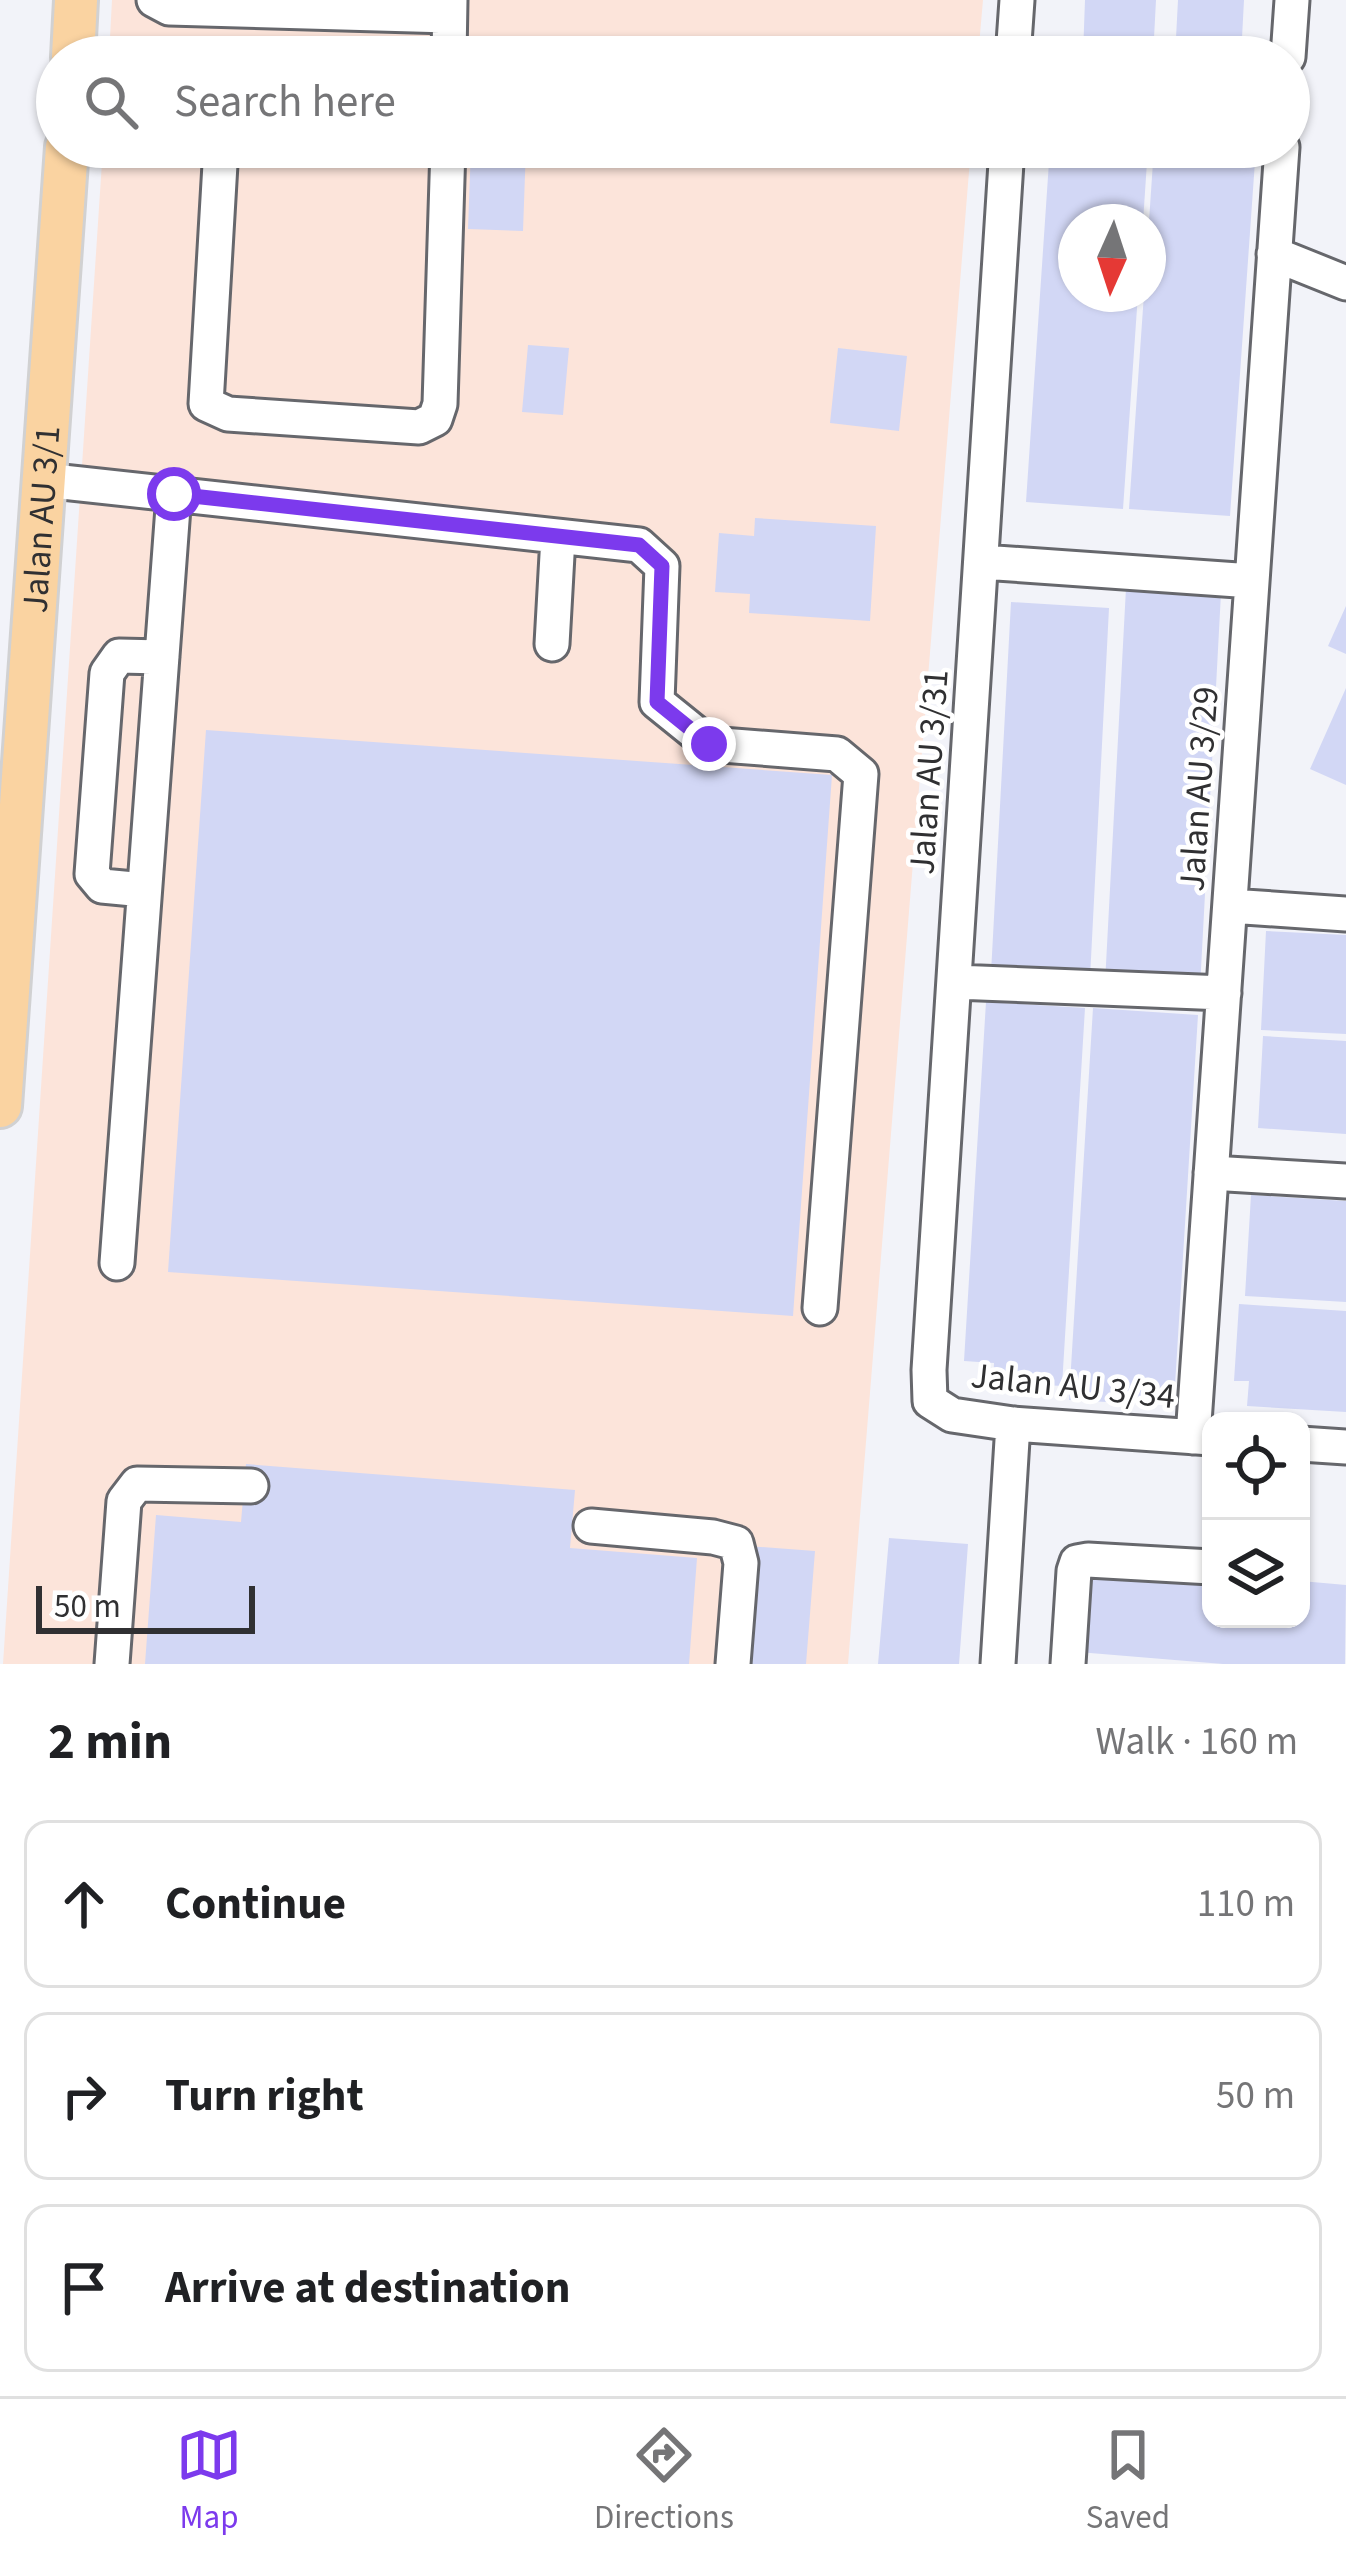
<!DOCTYPE html>
<meta charset="utf-8">
<style>
body{margin:0;font-family:"Source Sans 3",sans-serif;background:#f6f6f6;color:#202124}
.controls{position:absolute;right:36px;bottom:36px;display:grid;overflow:hidden;border-radius:24px;box-shadow:0 3px 9px #0004}
.controls button{width:108px;height:108px;display:grid;place-items:center;padding:0;border:0;border-bottom:3px solid #e0e0e0;background:#fff;color:#202124;font:60px sans-serif}
.compass{position:absolute;left:1058px;top:204px;width:108px;height:108px;border-radius:50%;background:#fff;box-shadow:0 3px 9px #0004;rotate:183deg}
.scale{position:absolute;left:36px;bottom:30px;width:219px;box-sizing:border-box;padding-left:12px;border:6px solid #303032;border-top:0;font-size:33px;line-height:42px;white-space:nowrap;color:#303032;-webkit-text-stroke:9px #fff;paint-order:stroke}
.stop{position:absolute;width:36px;height:36px;margin:-27px;border:9px solid #7c3aed;border-radius:50%;background:#fff}
.stop.end{background:#7c3aed;border-color:#fff;box-shadow:0 3px 12px #0008}
.list{margin:0;padding:0;list-style:none}
h2{display:flex;justify-content:space-between;align-items:center;height:156px;margin:0;padding:0 48px;font-size:51px}
h2 small{font-size:39px;font-weight:400;color:#757577}
.list li{display:grid;grid-template-columns:78px 1fr auto;gap:36px;align-items:center;box-sizing:border-box;height:168px;margin:0 24px 24px;padding:0 24px;border:3px solid #e0e0e0;border-radius:24px}
.list b{display:block;font-size:45px;white-space:nowrap}
.list em{font-size:39px;font-style:normal;color:#757577}
.icon{flex:none;width:66px;height:66px;fill:none;stroke:currentColor;stroke-width:2;stroke-linecap:round;stroke-linejoin:round}
.map{position:relative;flex:none;width:1346px;height:1664px;overflow:hidden}
.search{position:absolute;background:#fff;box-shadow:0 3px 9px #0004;left:36px;right:36px;top:36px;height:132px;display:flex;align-items:center;gap:30px;box-sizing:border-box;padding:0 42px;border-radius:66px;color:#757577;font-size:45px}
.sheet{height:732px;background:#fff}
nav{display:flex;justify-content:space-around;align-items:center;box-sizing:border-box;height:168px;border-top:3px solid #e0e0e0;background:#fff;font-size:33px;color:#757577}
nav a{display:grid;justify-items:center;gap:6px}
nav .on{color:#7c3aed}
.map>svg:first-child{display:block}
</style>
<div class="map">
<svg width="1346" height="1664" viewBox="0 0 1346 1664">
<rect width="100%" height="100%" fill="#f2f3f9"/>
<!-- industrial -->
<path fill="#fce4da" d="M112 0H983L978 57H109Z
M103 147H971L848 1664H3Z"/>
<!-- building -->
<path fill="#d2d7f5" d="M1085 0H1156L1153 57 1083 55Z
M1178 0H1244L1241 57H1175Z
M471 147H526L523 231 468 229Z
M1050 147H1148L1143 222H1076V294H1138L1123 509 1026 502Z
M1154 147H1256L1230 516 1129 509 1144 294H1148V236Z
M528 345 569 348 563 415 522 412Z
M838 348 907 356 899 431 830 423Z
M755 518 876 526 870 621 749 613 750 594 715 592 719 533 754 536Z
M1126 588 1221 593 1200 988 1105 983Z
M1011 602 1109 608 1090 978 991 973Z
M1346 606V654L1328 646Z
M1346 688V785L1310 769Z
M206 730 832 775 793 1316 168 1272Z
M1266 931 1346 935V1034L1261 1030Z
M986 1002 1085 1008 1062 1386 993 1382 994 1363 964 1361Z
M1093 1008 1198 1015 1175 1385 1145 1404 1069 1400Z
M1263 1036 1346 1041V1134L1258 1128Z
M1251 1195 1346 1201V1302L1245 1296Z
M1239 1304 1346 1311V1412L1247 1406 1249 1381H1234Z
M246 1464 575 1490 570 1548 697 1558 689 1664H145L156 1515 241 1522Z
M889 1538 968 1544 959 1664H878Z
M747 1546 815 1551 806 1664H737Z
M1086 1563 1211 1574V1619H1301V1581L1346 1585 1345 1664H1223L1078 1652Z"/>
<g fill="none" stroke-linecap="round" stroke-linejoin="round">
<defs>
<path id="minor" d="M154 0 169 8 449 16
M449 57 450 0
M1013 57 1017 0
M1288 57 1292 0
M221 147 206 404 228 414 419 427 435 419 440 404 448 147
M1007 147 929 1370 930 1401 952 1415 1013 1424 1211 1438
M1274 254 1346 283
M44 480 639 545 662 566 657 702 709 744 837 754 861 774 820 1308
M982 562 1252 581
M552 644 558 537
M144 890 102 886 92 874 107 673 119 656 162 657
M1230 906 1346 914
M955 982 1224 993
M1211 1173 1346 1181
M117 1263 174 494
M1193 1437 1282 147
M1301 1444 1346 1447
M591 1526 713 1537 736 1543 741 1563 733 1664
M112 1664 124 1501 137 1484 251 1486
M998 1664 1013 1424
M1068 1664 1074 1571 1077 1562 1088 1560 1211 1567"/>
<g id="major">
<path d="M73 57 76 0"/>
<path id="s1" d="M0 1106 67 147"/>
</g>
</defs>
<!-- minor casing -->
<use href="#minor" stroke="#66676c" stroke-width="39"/>
<!-- major casing -->
<use href="#major" stroke="#d1d1d2" stroke-width="48"/>
<!-- minor -->
<use href="#minor" stroke="#fff" stroke-width="33"/>
<!-- major -->
<use href="#major" stroke="#fad3a1" stroke-width="42"/>
</g>
<g fill="none" stroke-linecap="round" stroke-linejoin="round">
<!-- route -->
<path stroke="#7c3aed" stroke-width="15" d="M174 494 639 545 662 566 657 702 709 744"/>
</g>
<g text-anchor="middle" dominant-baseline="central" stroke-width="9" stroke-linejoin="round" paint-order="stroke">
<!-- street labels -->
<g font-size="36" fill="#303032" stroke="#fff">
<text stroke="none"><textPath href="#s1" startOffset="588">Jalan AU 3/1</textPath></text>
<text transform="translate(929 772) rotate(-86)">Jalan AU 3/31</text>
<text transform="translate(1199 789) rotate(-86)">Jalan AU 3/29</text>
<text transform="translate(1073 1386) rotate(6)">Jalan AU 3/34</text>
</g>
</g>
</svg>
<div class="controls">
<button><svg class="icon" aria-label="locate" viewBox="0 0 24 24"><circle cx="12" cy="12" r="6"/><path d="M12 2v4M12 18v4M2 12h4M18 12h4"/></svg></button>
<button><svg class="icon" aria-label="layers" viewBox="0 0 24 24"><path d="M12 4l9 5-9 5-9-5zM3 14l9 5 9-5"/></svg></button>
</div>
<svg class="compass" viewBox="-18 -18 36 36"><path d="M0-13l5 13h-10z" fill="#e53935"/><path d="M0 13l5-13h-10z" fill="#757577"/></svg>
<div class="scale">50 m</div>
<div class="stop" style="left:174px;top:494px"></div>
<div class="stop end" style="left:709px;top:744px"></div>
<div class="search"><svg class="icon" aria-label="search" viewBox="0 0 24 24"><circle cx="10" cy="10" r="6"/><path d="M15 15l6 6"/></svg>Search here</div>
</div>
<section class="sheet">
<h2>2 min<small>Walk · 160 m</small></h2>
<ul class="list">
<li><svg class="icon" aria-label="ahead" viewBox="0 0 24 24"><path d="M12 20V5M6 11l6-6 6 6"/></svg><div><b>Continue</b></div><em>110 m</em></li>
<li><svg class="icon" aria-label="right" viewBox="0 0 24 24"><path d="M7 20v-9h11M14 6l5 5-5 5"/></svg><div><b>Turn right</b></div><em>50 m</em></li>
<li><svg class="icon" aria-label="arrive" viewBox="0 0 24 24"><path d="M6 21V4h12l-3 4 3 4H6"/></svg><div><b>Arrive at destination</b></div></li>
</ul>
</section>
<nav>
<a class="on"><svg class="icon" aria-label="map" viewBox="0 0 24 24"><path d="M3 6l6-2 6 2 6-2v14l-6 2-6-2-6 2zM9 4v14M15 6v14"/></svg>Map</a>
<a><svg class="icon" aria-label="directions" viewBox="0 0 24 24"><path d="M12 3l9 9-9 9-9-9zM9 14v-3h6M13 9l2 2-2 2"/></svg>Directions</a>
<a><svg class="icon" aria-label="saved" viewBox="0 0 24 24"><path d="M7 4h10v16l-5-4-5 4z"/></svg>Saved</a>
</nav>
